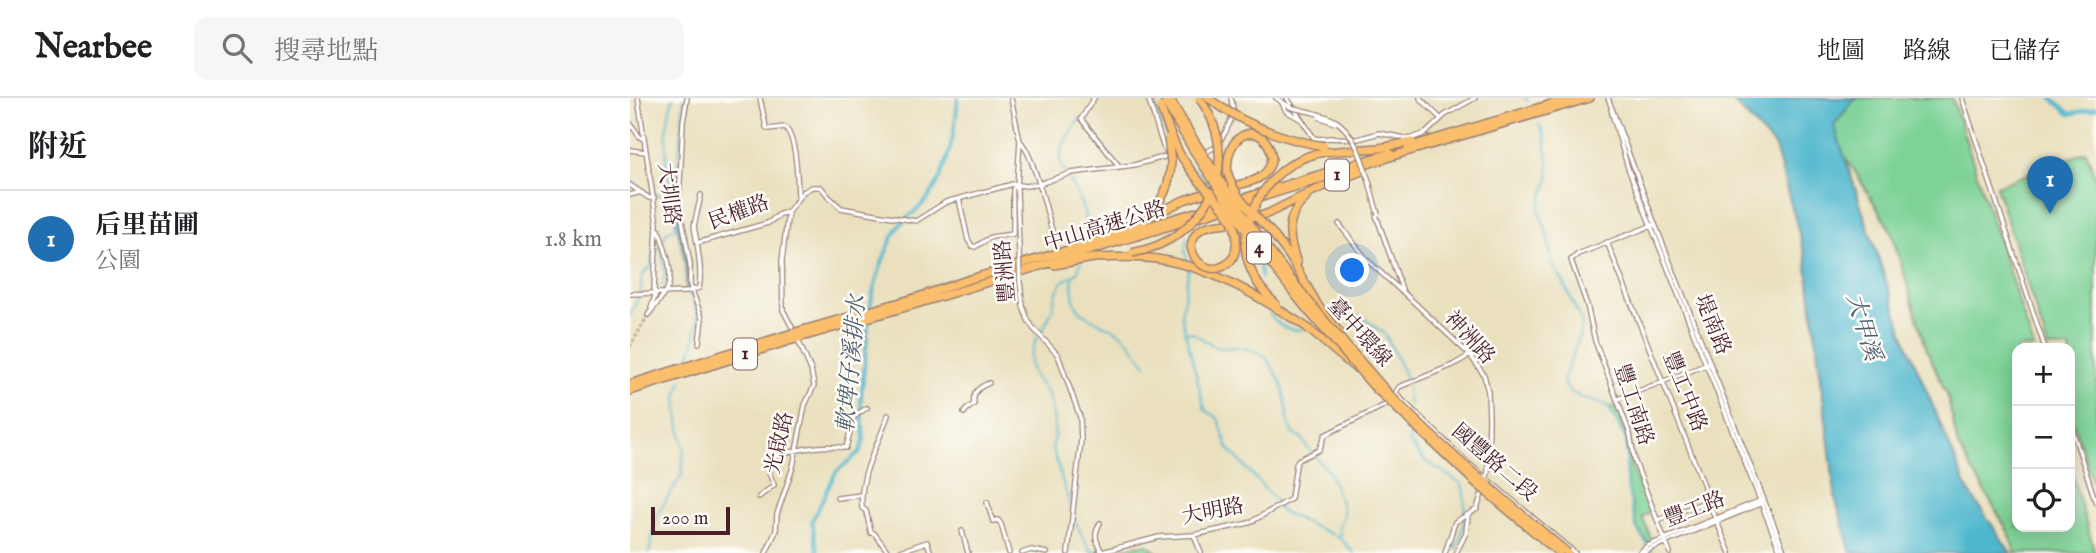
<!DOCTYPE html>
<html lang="zh-TW">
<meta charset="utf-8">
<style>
body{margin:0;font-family:"IM FELL English","Noto Serif TC",serif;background:#f6f6f6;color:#202124}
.controls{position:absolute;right:21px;bottom:21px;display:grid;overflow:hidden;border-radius:14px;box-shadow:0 4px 18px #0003}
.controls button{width:63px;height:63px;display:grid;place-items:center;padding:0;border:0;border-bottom:2px solid #e0e0e0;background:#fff;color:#202124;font:35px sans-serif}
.scale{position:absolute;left:21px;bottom:18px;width:79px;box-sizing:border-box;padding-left:7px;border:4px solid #4a1f2b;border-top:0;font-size:19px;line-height:24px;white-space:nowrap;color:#4a1f2b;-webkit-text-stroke:5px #fdfcf7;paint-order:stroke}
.you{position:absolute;left:723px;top:173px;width:24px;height:24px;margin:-18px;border:5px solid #fff;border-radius:50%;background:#1a73e8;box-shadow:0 0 0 10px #1a73e833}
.badge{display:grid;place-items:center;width:46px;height:46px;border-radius:50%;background:#1f6fb2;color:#fff;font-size:23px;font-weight:700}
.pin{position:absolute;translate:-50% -58px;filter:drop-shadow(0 2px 4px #0008)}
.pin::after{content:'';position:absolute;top:37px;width:24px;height:21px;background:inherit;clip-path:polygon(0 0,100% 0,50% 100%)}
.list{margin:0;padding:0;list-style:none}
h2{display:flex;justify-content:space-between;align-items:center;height:91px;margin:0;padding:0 28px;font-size:30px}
h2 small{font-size:23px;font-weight:400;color:#757577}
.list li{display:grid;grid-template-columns:46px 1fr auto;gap:21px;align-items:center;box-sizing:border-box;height:98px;padding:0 28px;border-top:2px solid #e0e0e0}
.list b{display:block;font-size:26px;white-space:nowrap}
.list p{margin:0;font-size:23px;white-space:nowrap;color:#757577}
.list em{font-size:23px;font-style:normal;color:#757577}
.icon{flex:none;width:38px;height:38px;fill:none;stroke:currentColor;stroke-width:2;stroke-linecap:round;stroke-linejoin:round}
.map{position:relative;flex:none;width:1466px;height:455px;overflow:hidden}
header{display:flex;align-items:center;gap:42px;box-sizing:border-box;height:98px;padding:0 35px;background:#fff;border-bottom:2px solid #e0e0e0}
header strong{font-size:33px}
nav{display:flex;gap:38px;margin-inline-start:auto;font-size:24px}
.search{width:490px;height:63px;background:#f6f6f6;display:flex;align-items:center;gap:18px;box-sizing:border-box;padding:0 24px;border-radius:14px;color:#757577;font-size:26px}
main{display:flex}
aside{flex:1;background:#fff}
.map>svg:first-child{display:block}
</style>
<header>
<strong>Nearbee</strong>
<div class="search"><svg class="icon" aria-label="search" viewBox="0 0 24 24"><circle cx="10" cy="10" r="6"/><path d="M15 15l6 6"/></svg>搜尋地點</div>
<nav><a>地圖</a><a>路線</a><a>已儲存</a></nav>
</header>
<main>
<aside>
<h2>附近<small></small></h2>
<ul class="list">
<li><span class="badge">1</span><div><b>后里苗圃</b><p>公園</p></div><em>1.8 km</em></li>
</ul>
</aside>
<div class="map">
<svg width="1466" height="455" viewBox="0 0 1466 455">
<rect width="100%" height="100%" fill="#fdfcf7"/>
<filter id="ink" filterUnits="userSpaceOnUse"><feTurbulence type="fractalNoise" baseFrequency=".0143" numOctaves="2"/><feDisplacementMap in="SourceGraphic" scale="14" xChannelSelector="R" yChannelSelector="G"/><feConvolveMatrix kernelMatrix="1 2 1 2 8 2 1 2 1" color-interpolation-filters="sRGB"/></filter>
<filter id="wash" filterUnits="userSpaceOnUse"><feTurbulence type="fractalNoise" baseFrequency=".00686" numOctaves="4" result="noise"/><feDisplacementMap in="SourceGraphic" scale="28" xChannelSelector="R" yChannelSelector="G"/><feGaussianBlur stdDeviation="1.57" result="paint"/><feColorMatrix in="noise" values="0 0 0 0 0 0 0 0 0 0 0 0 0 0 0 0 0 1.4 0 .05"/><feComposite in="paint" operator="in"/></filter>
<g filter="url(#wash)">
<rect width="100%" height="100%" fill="#eae0be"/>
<!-- green -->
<path fill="#7dd296" stroke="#647860" stroke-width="2" d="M1174 0H1322L1404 250H1387V429H1440V370L1465 455H1385L1379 435 1328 348 1318 299 1297 252 1261 133 1224 72 1183 18Z
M1456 54 1466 80V395L1440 315V250H1418L1366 88Z
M984 308 988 312 999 339 1001 368 1020 415 1012 419 1023 445 1019 446 1007 430 997 387 996 340 979 310Z
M516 446 528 455H481L480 453Z"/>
<!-- water -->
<path fill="#4fb7cd" stroke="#4c6b7c" stroke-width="2" d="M1100 0H1226L1204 27 1277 246 1338 392 1381 455H1221L1206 403 1176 160 1145 49Z
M42 95 45 101 46 99 59 165V193L56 190C57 166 52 147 46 125 43 115 43 108 37 99L41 100Z"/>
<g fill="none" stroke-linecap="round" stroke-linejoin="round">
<!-- stream -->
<path stroke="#4fb7cd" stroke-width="2" d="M523 0 537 39
M894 0 898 2
M450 21C441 32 427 52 431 67 433 73 439 80 442 86 452 105 459 122 455 144
M909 26 914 36 918 62 919 80 909 110 911 119 917 135 922 166 933 183 952 225 950 237 933 283C938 299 963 303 978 308L996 342V383L1006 430 1023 455
M563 70 581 89
M0 83 21 97H31L38 100
M42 94C34 65 34 29 43 0
M585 95 590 100
M46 100 54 0
M557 139 555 153 558 165
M34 141 37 133 47 129
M31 150C33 163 37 176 32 189
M627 154 631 180
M559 170 551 217 575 312 588 320 598 350 645 402 650 413 710 440
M443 178C439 219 457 217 487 233 499 240 509 256 516 267
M636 207C641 223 658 237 674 230
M0 217C3 210 8 202 10 195 13 183 9 176 21 169L24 153 31 149 32 146
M703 217 730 218 755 236 775 277 776 283
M412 233 422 213 426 196 432 184 447 175 451 164
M554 235 561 234 588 250 611 249 630 255 638 262 652 286 657 310 658 325 663 336 673 341 676 348 699 374 713 410V418L709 428 710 440 724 455
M407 240C400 255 396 268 407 282 410 286 415 290 417 295 422 307 428 337 422 349L442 414
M58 264 64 244 68 216 59 195
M777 289 779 307
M780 327V345L794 362 832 386C838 409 836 429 826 451
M443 420 460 452 466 455
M19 455 27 417 52 376 54 351 49 323 47 298 52 282"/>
<!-- canal -->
<path stroke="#4fb7cd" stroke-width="3.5" d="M240 212C242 191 256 148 268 130 276 118 291 111 299 99 319 70 325 34 328 0
M188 455 182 423 206 374 230 354 234 342 231 301 239 220"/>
<!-- river -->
<path stroke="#4fb7cd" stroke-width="4.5" d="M1422 0 1440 16 1466 10"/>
</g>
</g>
<g filter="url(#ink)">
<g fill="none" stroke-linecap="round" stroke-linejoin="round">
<!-- minor-tunnel -->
<path stroke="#cab9a1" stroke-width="3.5" stroke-dasharray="3.5 2" stroke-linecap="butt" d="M0 249 18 217"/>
<defs>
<path id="minor" d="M8 0 27 126 24 192 26 195
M57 0 53 24 49 104 60 166V187L72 220 69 245
M130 0 136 29 138 31 155 29C167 41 167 79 168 97
M381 0 390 43 387 89
M464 0 451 21 489 68
M518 0 533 48 538 56
M646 0 660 9
M657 0 684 40 689 41 701 40 728 41 749 35 780 41 796 35 815 17 845 0
M790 0 810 20
M978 0 1025 126 1155 455
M1332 0 1415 250
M652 5 656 13 672 22
M981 12 998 70 1151 455
M0 25 9 38 14 42
M390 43C404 56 419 123 425 144
M0 52 16 54
M573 53H578L587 48 596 33 604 15 601 0
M0 87 19 100H24
M0 97 11 94
M329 101 338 142 342 148 345 149 361 139 383 136V91L387 87
M158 114 152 163 153 212 162 229
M746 117 773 194 840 257 854 277 858 294 859 320 858 374 855 385
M709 126 737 162 771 193
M1023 127 948 156 941 162 957 207 965 243 1000 336 1005 364 1040 455
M977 144 1073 385 1078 403 1100 455
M67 145 64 128 71 97
M390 184 393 208 398 222 403 230 428 257 450 319 451 342 438 455
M0 196 56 194 69 190C72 176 69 159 67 145L138 125 150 116 158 114 173 94 182 89H191L198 98 211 110 286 123 316 104 383 86 396 88 409 86 441 75 504 67 538 58
M21 210 26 195
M18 217C24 209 34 198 38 189 44 171 34 149 29 132
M765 295 836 363 945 455
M763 299 769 289 823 267 840 257
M988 301 1078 266
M334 315 336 312 344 306C342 294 349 289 359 285
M258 317C248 350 229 373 232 410L236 413 241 435H244L259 455
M1440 325 1466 405
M129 399 144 387 134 363C159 353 189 345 216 350L224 318 237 310
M207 400 231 397
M357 404 363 423 368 422 371 426 379 455
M1028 422 1078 403
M470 425C464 436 465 441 471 452
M332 433 338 455
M564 437 571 455
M136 455 146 433 147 416 163 369 175 307 184 288 181 272 168 242
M265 455 297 444 301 455
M392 455 401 452 417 455
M468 455 529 439 564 437 619 425 661 401 666 367 668 362 689 352 695 337 759 305
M815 455 825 424 847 411 853 392
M826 455 836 435 838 417
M1009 455 1017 448 1034 441 1132 402
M1014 455 1022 450 1130 406"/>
<path id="highway" d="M778 49 941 0
M694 54 749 50 782 44
M597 89C618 85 638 83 642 60 637 21 593 30 598 76
M607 102 760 55
M610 106 776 54 960 0
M517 117C534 103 540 86 541 64
M622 121 639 115 681 94 732 73
M642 135 660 159 689 209 710 235
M474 136 510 124 554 102 582 93
M615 147C617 172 628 190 646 206
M561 149C564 124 587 127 606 124
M463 160C484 159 506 158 527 161 583 169 631 200 678 230
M667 165C658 140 654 119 676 100
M424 167 464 160
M675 228 725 270
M0 286 169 233 288 199 337 182 596 105
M0 293 172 239 290 205 598 110"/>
</defs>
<!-- minor casing -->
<use href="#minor" stroke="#9a8074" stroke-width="6"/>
<!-- highway casing -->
<use href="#highway" stroke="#9a8074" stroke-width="10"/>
<!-- minor -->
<use href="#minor" stroke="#fff" stroke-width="3.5"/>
<!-- highway -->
<use href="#highway" stroke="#fabe6d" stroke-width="7"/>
<defs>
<path id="minor-bridge" d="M660 9C674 13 691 15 704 22 731 37 739 87 748 116
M689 19 705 25
M387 91 390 184"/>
<path id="highway-bridge" d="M533 0 562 50 623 143 674 208 743 288 847 386 929 455
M539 0C592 92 651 174 721 253 737 270 751 288 767 304 821 358 880 406 938 455
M569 0C587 24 593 51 587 81
M578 0C613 26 651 41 694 48
M530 9C537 25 542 43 551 58 557 67 563 76 570 84 586 102 610 121 606 147 606 154 603 162 597 166 591 170 584 172 577 169 567 166 563 158 561 149
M538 40 541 64
M598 76C606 102 624 116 642 135
M615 147C619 101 648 62 694 54
M502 155C538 148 566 128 582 95"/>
</defs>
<!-- minor-bridge casing -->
<use href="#minor-bridge" stroke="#9a8074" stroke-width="6" stroke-linecap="butt"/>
<!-- highway-bridge casing -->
<use href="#highway-bridge" stroke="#9a8074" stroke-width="10" stroke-linecap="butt"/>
<!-- minor-bridge -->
<use href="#minor-bridge" stroke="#fff" stroke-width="3.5"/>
<!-- highway-bridge -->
<use href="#highway-bridge" stroke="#fabe6d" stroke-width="7"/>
</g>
</g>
<g text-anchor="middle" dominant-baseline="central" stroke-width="5" stroke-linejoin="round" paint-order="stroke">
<!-- shield labels -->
<g fill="#fdfcf7" stroke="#806168" stroke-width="2">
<rect x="695" y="61.5" width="24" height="31" rx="5"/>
<rect x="617" y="134.5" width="24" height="31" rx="5"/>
<rect x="103" y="240.5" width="24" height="31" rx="5"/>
</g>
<g font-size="19" font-weight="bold" fill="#4a1f2b">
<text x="707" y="77">1</text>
<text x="629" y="150">4</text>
<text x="115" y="256">1</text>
</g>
<!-- street labels -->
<g font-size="21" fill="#4a1f2b" stroke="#fdfcf7">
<text transform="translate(38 96) rotate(83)">大圳路</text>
<text transform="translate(109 115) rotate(-20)">民權路</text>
<text transform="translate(475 129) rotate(-17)">中山高速公路</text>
<text transform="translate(376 173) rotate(-95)">豐洲路</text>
<text transform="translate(1082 227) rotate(68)">堤南路</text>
<text transform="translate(729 235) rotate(48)">臺中環線</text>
<text transform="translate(839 240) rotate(48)">神洲路</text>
<text transform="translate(1054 294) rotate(68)">豐工中路</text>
<text transform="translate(1003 307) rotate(72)">豐工南路</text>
<text transform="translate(150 345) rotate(-77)">光啟路</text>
<text transform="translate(864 365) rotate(41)">國豐路二段</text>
<text transform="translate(1065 412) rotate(-21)">豐工路</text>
<text transform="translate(583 414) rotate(-11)">大明路</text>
</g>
<!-- water labels -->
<g font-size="23" font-style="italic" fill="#4c5c6c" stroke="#fdfcf7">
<text transform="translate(1233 229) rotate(73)">大甲溪</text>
<text transform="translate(222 266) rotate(-85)">軟埤仔溪排水</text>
</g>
</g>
</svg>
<div class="controls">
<button>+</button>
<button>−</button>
<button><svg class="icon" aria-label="locate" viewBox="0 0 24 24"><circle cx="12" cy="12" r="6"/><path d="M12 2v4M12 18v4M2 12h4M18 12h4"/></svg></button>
</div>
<div class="scale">200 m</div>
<div class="you"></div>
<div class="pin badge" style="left:1420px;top:116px">1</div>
</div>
</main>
